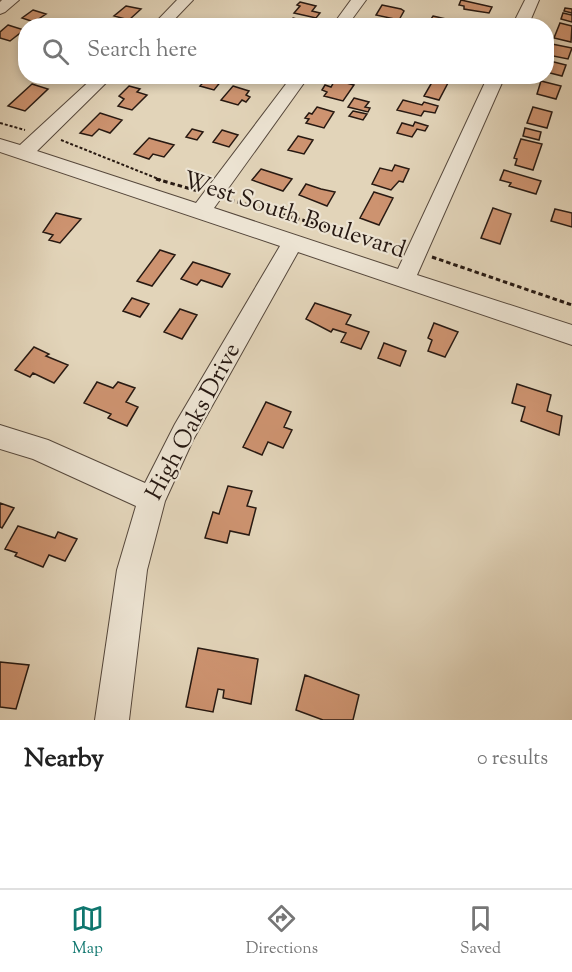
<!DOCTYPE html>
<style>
body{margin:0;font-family:"Sorts Mill Goudy",serif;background:#f6f6f6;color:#222}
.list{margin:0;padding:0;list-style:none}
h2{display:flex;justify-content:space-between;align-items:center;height:78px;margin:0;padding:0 24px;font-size:26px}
h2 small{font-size:20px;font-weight:400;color:#767676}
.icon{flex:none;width:33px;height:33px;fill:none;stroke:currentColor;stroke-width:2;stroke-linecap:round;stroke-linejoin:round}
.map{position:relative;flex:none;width:572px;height:720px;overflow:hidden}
.search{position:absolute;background:#fff;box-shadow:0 3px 9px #0003;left:18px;right:18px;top:18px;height:66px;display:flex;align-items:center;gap:15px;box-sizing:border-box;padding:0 21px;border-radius:24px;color:#767676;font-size:22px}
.sheet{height:168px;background:#fff}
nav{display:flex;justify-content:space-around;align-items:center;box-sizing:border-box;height:84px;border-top:2px solid #e0e0e0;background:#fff;font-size:16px;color:#767676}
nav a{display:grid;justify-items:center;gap:3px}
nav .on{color:#0f766e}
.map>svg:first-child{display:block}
</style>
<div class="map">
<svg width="572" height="720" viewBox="0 0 572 720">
<rect width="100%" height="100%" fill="#e2d4b9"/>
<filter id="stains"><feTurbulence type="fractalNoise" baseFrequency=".00333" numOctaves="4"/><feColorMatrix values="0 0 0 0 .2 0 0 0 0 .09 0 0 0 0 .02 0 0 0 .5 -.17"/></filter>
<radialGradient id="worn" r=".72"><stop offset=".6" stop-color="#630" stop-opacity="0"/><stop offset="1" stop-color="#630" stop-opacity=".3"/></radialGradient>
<!-- building -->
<path fill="#cd9370" stroke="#271912" stroke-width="1.5" d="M461 0 492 7 489 13 476 11 464 9V6L459 5Z
M300 2 316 6 312 11 320 13 316 18 294 13 300 6 297 5Z
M382 5 401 9 404 11 399 20 376 15Z
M126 6 141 9 129 20 114 16Z
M565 8 572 9V22L561 19 563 13 571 15 572 13 564 11Z
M33 10 46 14 34 22 22 18Z
M433 16 446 19 442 25 429 22Z
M293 18 307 22 305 26H287Z
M560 23 572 26 571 42 554 38Z
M8 25 24 30 10 41 0 38V32Z
M552 44 572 48 568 59 548 55Z
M546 60 566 65 562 76 546 72Z
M208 77 222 80 214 90 200 86Z
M435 77 449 81 439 100 424 96Z
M335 80 354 85 343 101 324 96 327 92 322 90 325 85 331 87Z
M541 81 561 86 556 99 537 94Z
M32 84 48 89 25 111 8 106Z
M129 86 140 89 137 92 147 95 132 110 118 106 124 99 119 96Z
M233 86 249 91 246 95 250 97 246 102 242 100 238 105 221 100Z
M354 98 369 102 365 107 370 108 368 112 348 107Z
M403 100 422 105 424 102 438 106 435 113 424 111 421 116 397 110Z
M317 107 334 112 324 128 306 123 309 119 305 118 309 113 312 114Z
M533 107 552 112 547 128 527 123Z
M353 111 367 114 363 120 349 116Z
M100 113 122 120 110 133 99 129 92 136 80 133Z
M415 122 428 126 425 131 417 129 412 137 397 133 402 123 413 126Z
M525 128 541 132 539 140 523 136Z
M192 129 203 132 197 140 186 137Z
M222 130 238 135 229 147 213 142Z
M298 136 313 140 304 154 288 150Z
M149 138 174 145 164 157 153 154 149 159 134 154Z
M521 139 542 144 533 170 515 165 517 159 514 158Z
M395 165 409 169 403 182 399 181 391 190 372 184 380 168 392 171Z
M261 169 292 179 283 191 252 180Z
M504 170 541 181 536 194 509 186 511 183 500 180Z
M306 184 321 189 335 192 327 206 299 195Z
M374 192 393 198 379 225 360 218Z
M493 208 511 214 500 244 481 238Z
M555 209 572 213V227L551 221Z
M56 213 81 219 60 243 49 240 53 235 43 232Z
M160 250 175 255 152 286 137 281Z
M193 262 209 267 230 274 222 287 201 280 197 285 181 279Z
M132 298 149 304 140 317 123 311Z
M315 303 351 315 346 324 369 332 361 349 341 342 346 333 333 329 331 332 306 319Z
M180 309 197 315 182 339 164 332Z
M434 323 458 332 445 357 428 351 432 340 428 338Z
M384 343 406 351 400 366 378 358Z
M34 347 49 354 46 356 68 365 54 383 33 373 30 377 15 370Z
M97 382 113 388 118 382 135 388 126 402 138 407 127 426 108 418 111 414 84 403Z
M517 384 551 395 547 411 562 416 559 435 521 421 525 407 512 403Z
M266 402 291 412 284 427 292 430 283 448 268 442 262 455 243 447Z
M228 486 252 491 247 506 256 508 249 535 230 531 227 543 205 538 213 512 219 514Z
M0 503 14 508 2 528 0 527Z
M18 526 55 538 58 532 77 539 65 561 49 555 43 567 15 556 17 553 5 549Z
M198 648 258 659 251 704 223 698 224 690 218 689 213 712 186 707Z
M0 662 29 665 16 709 0 707Z
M305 675 359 695 353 720H323L296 710Z"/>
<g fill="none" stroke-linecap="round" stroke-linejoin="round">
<defs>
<path id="minor" d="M2 0H19L5 12 0 14V2Z
M177 0H193L168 26H152Z
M351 0H366L347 26H332Z
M525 0H539L528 26H512Z
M95 76H113L37 151 196 203 292 76H309L214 208 398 269 488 76H505L417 275 572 325V345L298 252 193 440 165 501 147 570 129 720H95L117 570 136 506 33 459 0 449V425L48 440 145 483 175 424 280 246 0 152V139L20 145Z"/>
</defs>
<!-- minor casing -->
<use href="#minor" stroke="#56483c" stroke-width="2"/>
<!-- path-far1 -->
<path stroke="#271912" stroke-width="2" stroke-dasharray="3 2" stroke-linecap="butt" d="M0 123 25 130
M61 140 161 180"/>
<!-- path -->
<path stroke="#271912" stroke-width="3" stroke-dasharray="4.5 3" stroke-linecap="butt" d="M156 179 198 191
M230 200 400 247
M432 257 572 305"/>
<!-- minor -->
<use href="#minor" fill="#ece3d2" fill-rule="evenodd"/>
</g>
<g text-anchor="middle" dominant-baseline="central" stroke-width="4.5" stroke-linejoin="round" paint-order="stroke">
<!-- street labels -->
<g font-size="24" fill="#271912" stroke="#ece3d2">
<text transform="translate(294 216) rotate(18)">West South Boulevard</text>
<text transform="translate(194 422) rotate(-62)">High Oaks Drive</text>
</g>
</g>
<rect width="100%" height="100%" filter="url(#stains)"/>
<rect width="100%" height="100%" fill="url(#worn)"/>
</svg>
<div class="search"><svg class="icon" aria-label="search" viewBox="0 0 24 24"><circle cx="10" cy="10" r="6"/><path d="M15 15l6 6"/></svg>Search here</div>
</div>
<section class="sheet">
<h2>Nearby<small>0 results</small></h2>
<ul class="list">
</ul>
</section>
<nav>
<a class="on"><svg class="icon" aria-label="map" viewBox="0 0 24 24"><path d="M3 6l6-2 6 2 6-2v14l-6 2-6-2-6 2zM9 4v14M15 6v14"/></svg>Map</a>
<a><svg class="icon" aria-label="directions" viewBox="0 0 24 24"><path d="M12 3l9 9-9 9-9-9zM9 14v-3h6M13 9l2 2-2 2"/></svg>Directions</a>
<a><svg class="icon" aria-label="saved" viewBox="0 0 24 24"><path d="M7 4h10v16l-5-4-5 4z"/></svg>Saved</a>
</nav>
